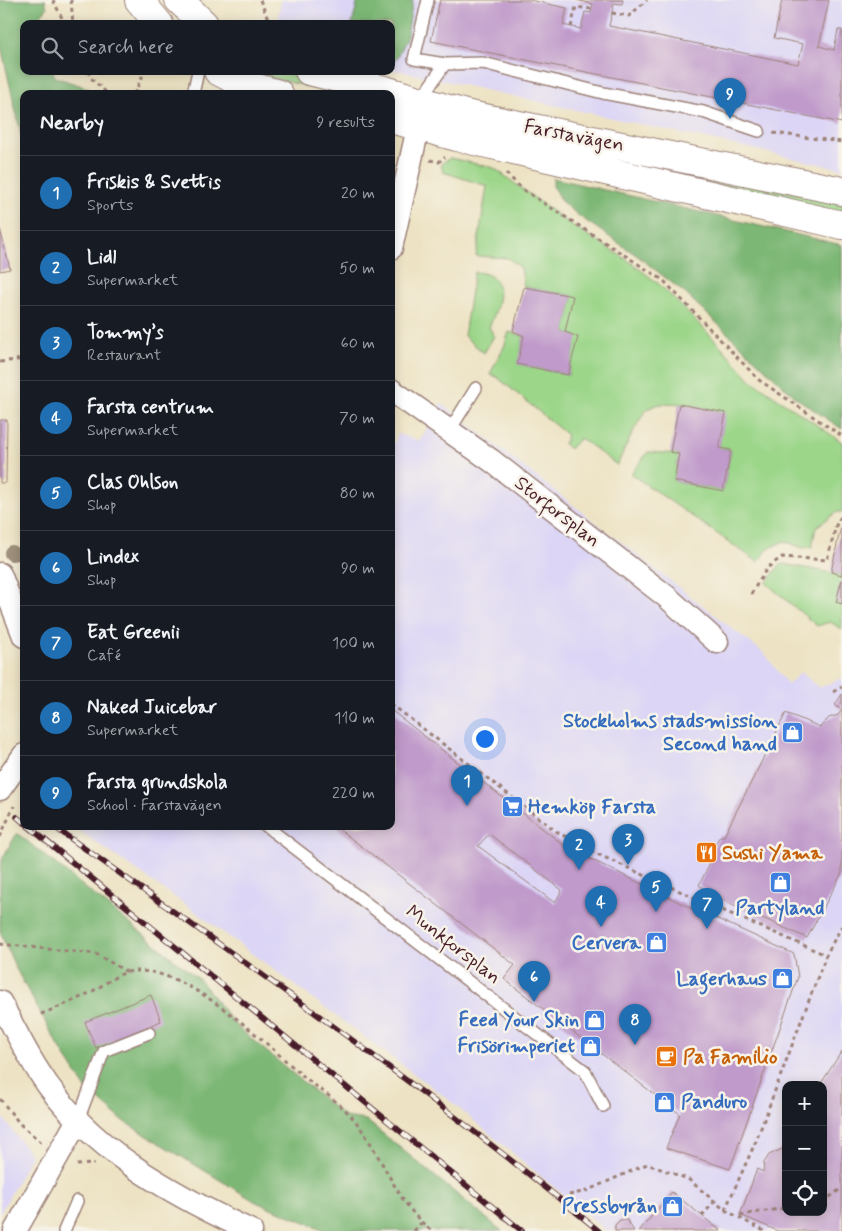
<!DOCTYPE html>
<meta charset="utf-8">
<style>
body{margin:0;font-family:Mynerve,sans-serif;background:#20242c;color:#f1f3f6}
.controls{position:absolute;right:15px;bottom:15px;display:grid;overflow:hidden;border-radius:10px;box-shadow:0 2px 12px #0003}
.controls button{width:45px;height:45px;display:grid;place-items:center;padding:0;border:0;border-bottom:1px solid #363941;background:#171b24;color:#f1f3f6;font:25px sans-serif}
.you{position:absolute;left:484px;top:738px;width:18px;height:18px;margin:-12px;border:4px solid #fff;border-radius:50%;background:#1a73e8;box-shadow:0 0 0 8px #1a73e833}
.badge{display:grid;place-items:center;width:32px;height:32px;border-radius:50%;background:#1f6fb2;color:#fff;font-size:16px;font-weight:700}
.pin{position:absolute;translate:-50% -41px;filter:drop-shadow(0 1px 2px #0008)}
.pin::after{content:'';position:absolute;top:26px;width:18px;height:15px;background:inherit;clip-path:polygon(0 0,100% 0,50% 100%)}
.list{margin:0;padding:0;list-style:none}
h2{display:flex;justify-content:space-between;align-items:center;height:65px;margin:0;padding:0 20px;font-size:21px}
h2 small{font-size:16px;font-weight:400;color:#9ea1a6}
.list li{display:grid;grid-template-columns:32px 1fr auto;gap:15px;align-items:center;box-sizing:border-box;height:75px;padding:0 20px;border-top:1px solid #363941}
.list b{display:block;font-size:19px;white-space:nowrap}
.list p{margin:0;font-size:16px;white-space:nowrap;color:#9ea1a6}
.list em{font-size:16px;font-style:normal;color:#9ea1a6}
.icon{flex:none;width:28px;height:28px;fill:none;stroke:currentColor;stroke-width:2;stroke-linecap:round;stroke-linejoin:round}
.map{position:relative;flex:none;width:842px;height:1231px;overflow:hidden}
.search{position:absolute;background:#171b24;box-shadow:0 2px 12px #0003;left:20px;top:20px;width:375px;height:55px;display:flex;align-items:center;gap:12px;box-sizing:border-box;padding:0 18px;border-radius:10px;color:#9ea1a6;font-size:19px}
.panel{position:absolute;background:#171b24;box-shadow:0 2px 12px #0003;left:20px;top:90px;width:375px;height:740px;border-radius:10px}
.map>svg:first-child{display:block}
</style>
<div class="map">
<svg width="842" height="1231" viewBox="0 0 842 1231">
<rect width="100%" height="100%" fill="#f7f3e8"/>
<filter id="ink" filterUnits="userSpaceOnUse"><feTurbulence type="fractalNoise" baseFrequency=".02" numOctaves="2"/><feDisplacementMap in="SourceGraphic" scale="10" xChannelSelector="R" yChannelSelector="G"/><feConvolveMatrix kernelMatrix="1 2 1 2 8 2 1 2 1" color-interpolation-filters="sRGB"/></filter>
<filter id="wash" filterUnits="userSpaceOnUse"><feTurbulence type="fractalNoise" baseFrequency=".0096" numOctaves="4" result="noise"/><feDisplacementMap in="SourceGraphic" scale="20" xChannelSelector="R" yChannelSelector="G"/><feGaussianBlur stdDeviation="1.12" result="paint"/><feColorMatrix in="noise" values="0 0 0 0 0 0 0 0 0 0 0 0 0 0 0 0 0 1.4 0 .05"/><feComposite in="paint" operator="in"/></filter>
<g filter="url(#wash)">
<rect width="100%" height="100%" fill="#ede3c4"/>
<!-- built -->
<path fill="#dcd5f6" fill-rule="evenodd" d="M281 0H842V169L391 69V24H281L278 18Z
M441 403 765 654 788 685 801 672 819 688 842 678V1231H607L444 1096 192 909 72 826H391V451L398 434 420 441ZM786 1085H823V1212H786Z
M0 1114 31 1155 0 1214Z"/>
<!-- green -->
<path fill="#9bd689" stroke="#727a5a" d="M244 71H278L362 94H338Z
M450 158 494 168 564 220 629 261 659 284 718 343 751 380 842 442V512H837L816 527 812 547 803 548 784 541 769 548 758 562 631 474 648 452 679 454 674 481 723 491 731 450 719 448 725 413C705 409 664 395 647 410 639 417 623 453 617 465L580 438 570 449 564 444 567 435 497 377 490 374 504 347 509 332 524 336 518 364 568 375 577 337 565 332 573 296 524 287 521 268 508 258 476 256 487 186 443 172 441 164Z
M618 158 842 202V214L659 174Z
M474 272C510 273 499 305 489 327L494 336 484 353 464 336Z
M784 564 842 575 836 602 842 604V629L830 622 817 626 766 583 779 566Z"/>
<!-- forest -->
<path fill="#7cb775" stroke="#636b50" d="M0 0H45L47 8 36 21V24H24V71H53L55 77 88 88 90 94H24V147L0 42Z
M358 0H413L407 36 395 61 391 62V24H352Z
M553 178 842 245V429L795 397 686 294 639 257 579 216 562 202 553 186Z
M17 833 200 980 236 1026 345 1117 366 1120 502 1231H327L256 1202 123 1121 86 1089 58 1045 16 969 0 932V869L3 857Z"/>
<g id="blocks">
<!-- building -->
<path fill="#bf9aca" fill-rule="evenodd" d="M440 0H529L567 8 563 25 581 29 585 12 591 13 593 4 576 0H623L622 4 614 3 609 26 798 64 803 44 774 38 782 0H829L819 46 834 50 838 30H842V123L431 41Z
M0 229 10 269 0 271Z
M524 287 573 296 565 332 578 337 568 375 517 364 524 336 513 331Z
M679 404 726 413 719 448 731 450 723 491 674 481 679 454 670 452Z
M0 420H7L6 483H0Z
M841 526H842V575L831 572Z
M842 579V604L836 602Z
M842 694V873L807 938 718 898 711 916 794 954 798 977 730 1169 666 1148 680 1114 504 979 515 965 335 826H391V710L566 847 697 911 708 892 699 885 711 861 707 858 720 836H724L786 713 820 727 829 718 838 715 842 710 835 705ZM489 834 562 890 555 903 478 846Z
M151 995 161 1021 96 1048 85 1022Z
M842 1051V1231H778L740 1215 757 1169 763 1172 764 1163 769 1155 784 1148 786 1139V1212H823V1085H820Z
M672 1192 702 1216 721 1231H639Z
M620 1220H627L634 1231H615V1225Z"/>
</g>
</g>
<g filter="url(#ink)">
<use href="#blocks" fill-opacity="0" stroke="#9c8178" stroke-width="1"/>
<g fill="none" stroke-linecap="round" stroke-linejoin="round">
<defs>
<path id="lane" d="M428 0 414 59 445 64
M193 94 198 71
M424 101 429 87 445 64 483 63 603 93 703 112 759 131
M450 430 476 388
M266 826 585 1071 603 1106
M78 1120 104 1051 149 1033
M64 1231 77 1201"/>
<path id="street" d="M391 248 422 110
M391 390 492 461 667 597 717 642
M0 574 24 636
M0 789 24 755
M0 1002C13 1025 24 1049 39 1072 87 1148 171 1194 251 1231
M15 1231 78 1120"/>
<path id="secondary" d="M139 0 159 24
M179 0 204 24
M218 71 243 84 279 94
M309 71 381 89 465 114 842 191
M391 119 457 137 842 225"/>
</defs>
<!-- lane casing -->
<use href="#lane" stroke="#9c8178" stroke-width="14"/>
<!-- street casing -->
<use href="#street" stroke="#9c8178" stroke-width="25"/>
<!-- secondary casing -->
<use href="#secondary" stroke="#9c8178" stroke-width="30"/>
<!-- path -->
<path stroke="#9c8178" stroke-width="3" stroke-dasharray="4 4" stroke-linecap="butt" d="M53 0 65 24
M71 0 73 24
M260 0 270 24
M612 13 629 16 647 0
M571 27 576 7 592 9
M88 71 91 78 108 94
M134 94 145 71
M773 133 842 142
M430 160 439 162 445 157
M506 173 522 189 663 280 759 380 842 436
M0 362 24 359
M15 559 24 558
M751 594 767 568 782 557 827 560 837 522 842 516
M833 692 842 687
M391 704 556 831 588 850 702 901
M0 837 14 806
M715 907 826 955
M0 944 96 954 127 972
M41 1014C59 1007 76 1000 93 991 109 982 120 970 140 971 193 972 264 1042 303 1076 319 1089 339 1102 352 1117 382 1152 395 1203 432 1231
M0 1099 20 1124 42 1143
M77 1165 95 1164
M569 1195 586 1191 647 1164 688 1179 725 1210 764 1231
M823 1202 842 1188
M725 1210 756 1141 826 955 842 926
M740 1215 786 1208
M702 1216 714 1202
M414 1231 421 1223"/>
<!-- lane -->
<use href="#lane" stroke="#fff" stroke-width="11"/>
<!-- street -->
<use href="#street" stroke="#fff" stroke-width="22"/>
<!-- secondary -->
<use href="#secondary" stroke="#fff" stroke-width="28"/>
<defs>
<path id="rail" d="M17 817 24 823
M28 826 522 1231
M53 826C237 957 425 1087 599 1231"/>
</defs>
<!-- rail casing -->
<use href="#rail" stroke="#4a1f2b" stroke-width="5.5"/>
<!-- rail -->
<use href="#rail" stroke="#f7f3e8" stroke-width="4" stroke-dasharray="11" stroke-linecap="butt"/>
</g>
<!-- trees -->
<circle fill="#9e907c" cx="12" cy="553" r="8"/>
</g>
<!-- icons -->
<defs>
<symbol id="shop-square" viewBox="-11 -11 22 22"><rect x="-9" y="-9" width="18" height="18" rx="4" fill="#3f7fe0" stroke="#f7f3e8"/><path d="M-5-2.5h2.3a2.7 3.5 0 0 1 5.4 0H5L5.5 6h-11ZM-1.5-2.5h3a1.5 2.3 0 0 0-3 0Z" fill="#fff"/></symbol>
<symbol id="supermarket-square" viewBox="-11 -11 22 22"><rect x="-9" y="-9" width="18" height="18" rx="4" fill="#3f7fe0" stroke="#f7f3e8"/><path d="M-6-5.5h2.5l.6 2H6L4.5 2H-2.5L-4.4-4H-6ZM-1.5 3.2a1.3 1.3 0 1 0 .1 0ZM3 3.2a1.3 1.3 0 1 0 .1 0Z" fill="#fff"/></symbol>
<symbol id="restaurant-square" viewBox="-11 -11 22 22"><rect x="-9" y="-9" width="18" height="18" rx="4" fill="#e8710a" stroke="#f7f3e8"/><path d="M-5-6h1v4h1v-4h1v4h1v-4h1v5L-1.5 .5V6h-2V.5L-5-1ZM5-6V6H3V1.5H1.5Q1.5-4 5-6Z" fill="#fff"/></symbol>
<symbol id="cafe-square" viewBox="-11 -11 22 22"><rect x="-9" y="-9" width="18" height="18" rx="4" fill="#e8710a" stroke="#f7f3e8"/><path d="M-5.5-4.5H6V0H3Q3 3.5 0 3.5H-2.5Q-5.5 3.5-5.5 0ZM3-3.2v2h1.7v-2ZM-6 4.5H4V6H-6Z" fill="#fff"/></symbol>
</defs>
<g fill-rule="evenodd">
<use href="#shop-square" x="780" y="720" width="25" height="25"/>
<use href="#supermarket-square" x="500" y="794" width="25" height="25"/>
<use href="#restaurant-square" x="694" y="840" width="25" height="25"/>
<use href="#shop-square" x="768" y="870" width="25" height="25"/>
<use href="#shop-square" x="644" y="930" width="25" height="25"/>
<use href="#shop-square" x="770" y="966" width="25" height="25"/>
<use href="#shop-square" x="582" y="1008" width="25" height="25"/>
<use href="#shop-square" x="578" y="1034" width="25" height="25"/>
<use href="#cafe-square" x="654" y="1044" width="25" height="25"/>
<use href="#shop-square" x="652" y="1090" width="25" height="25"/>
<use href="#shop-square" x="660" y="1194" width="25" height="25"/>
</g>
<g text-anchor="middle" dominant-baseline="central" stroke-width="5" stroke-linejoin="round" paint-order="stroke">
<!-- street labels -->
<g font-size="20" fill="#4a1f2b" stroke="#f7f3e8">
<text transform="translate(574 136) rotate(11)">Farstavägen</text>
<text transform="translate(557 512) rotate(38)">Storforsplan</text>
<text transform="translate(453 945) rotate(38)">Munkforsplan</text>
</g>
<!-- shop labels -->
<g font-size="20" font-weight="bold" fill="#366cbe" stroke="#f7f3e8" text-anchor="end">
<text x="777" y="721">Stockholms stadsmission<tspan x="777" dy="23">Second hand</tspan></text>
<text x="528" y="807" text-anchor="start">Hemköp Farsta</text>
<text x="780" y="908" text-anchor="middle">Partyland</text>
<text x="641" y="943">Cervera</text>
<text x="767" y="979">Lagerhaus</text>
<text x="579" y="1020">Feed Your Skin</text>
<text x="575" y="1046">Frisörimperiet</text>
<text x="681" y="1102" text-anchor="start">Panduro</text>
<text x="657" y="1206">Pressbyrån</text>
</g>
<!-- food labels -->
<g font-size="20" font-weight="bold" fill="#c56008" stroke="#f7f3e8" text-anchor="start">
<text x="722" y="853">Sushi Yama</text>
<text x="683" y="1057">Pa Familio</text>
</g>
</g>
</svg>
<div class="controls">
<button>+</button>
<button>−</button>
<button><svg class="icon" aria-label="locate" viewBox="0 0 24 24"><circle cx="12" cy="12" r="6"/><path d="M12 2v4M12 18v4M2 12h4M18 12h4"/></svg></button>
</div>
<div class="you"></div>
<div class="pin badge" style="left:467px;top:806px">1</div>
<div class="pin badge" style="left:579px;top:870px">2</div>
<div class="pin badge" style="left:628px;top:865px">3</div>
<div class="pin badge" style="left:601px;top:927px">4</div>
<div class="pin badge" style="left:656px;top:912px">5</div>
<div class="pin badge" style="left:534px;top:1002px">6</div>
<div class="pin badge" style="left:707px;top:929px">7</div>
<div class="pin badge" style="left:635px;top:1045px">8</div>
<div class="pin badge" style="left:730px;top:119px">9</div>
<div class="search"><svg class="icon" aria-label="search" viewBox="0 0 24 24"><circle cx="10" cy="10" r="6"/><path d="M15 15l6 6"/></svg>Search here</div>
<section class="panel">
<h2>Nearby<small>9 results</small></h2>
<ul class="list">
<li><span class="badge">1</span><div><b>Friskis &amp; Svettis</b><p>Sports</p></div><em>20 m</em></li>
<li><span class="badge">2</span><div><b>Lidl</b><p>Supermarket</p></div><em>50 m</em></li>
<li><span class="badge">3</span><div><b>Tommy’s</b><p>Restaurant</p></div><em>60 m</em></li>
<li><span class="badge">4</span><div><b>Farsta centrum</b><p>Supermarket</p></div><em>70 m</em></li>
<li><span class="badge">5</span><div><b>Clas Ohlson</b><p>Shop</p></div><em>80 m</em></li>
<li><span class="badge">6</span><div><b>Lindex</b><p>Shop</p></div><em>90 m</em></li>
<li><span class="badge">7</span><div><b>Eat Greenii</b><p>Café</p></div><em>100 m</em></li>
<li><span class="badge">8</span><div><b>Naked Juicebar</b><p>Supermarket</p></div><em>110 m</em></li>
<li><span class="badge">9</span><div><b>Farsta grundskola</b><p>School · Farstavägen</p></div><em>220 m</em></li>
</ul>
</section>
</div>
